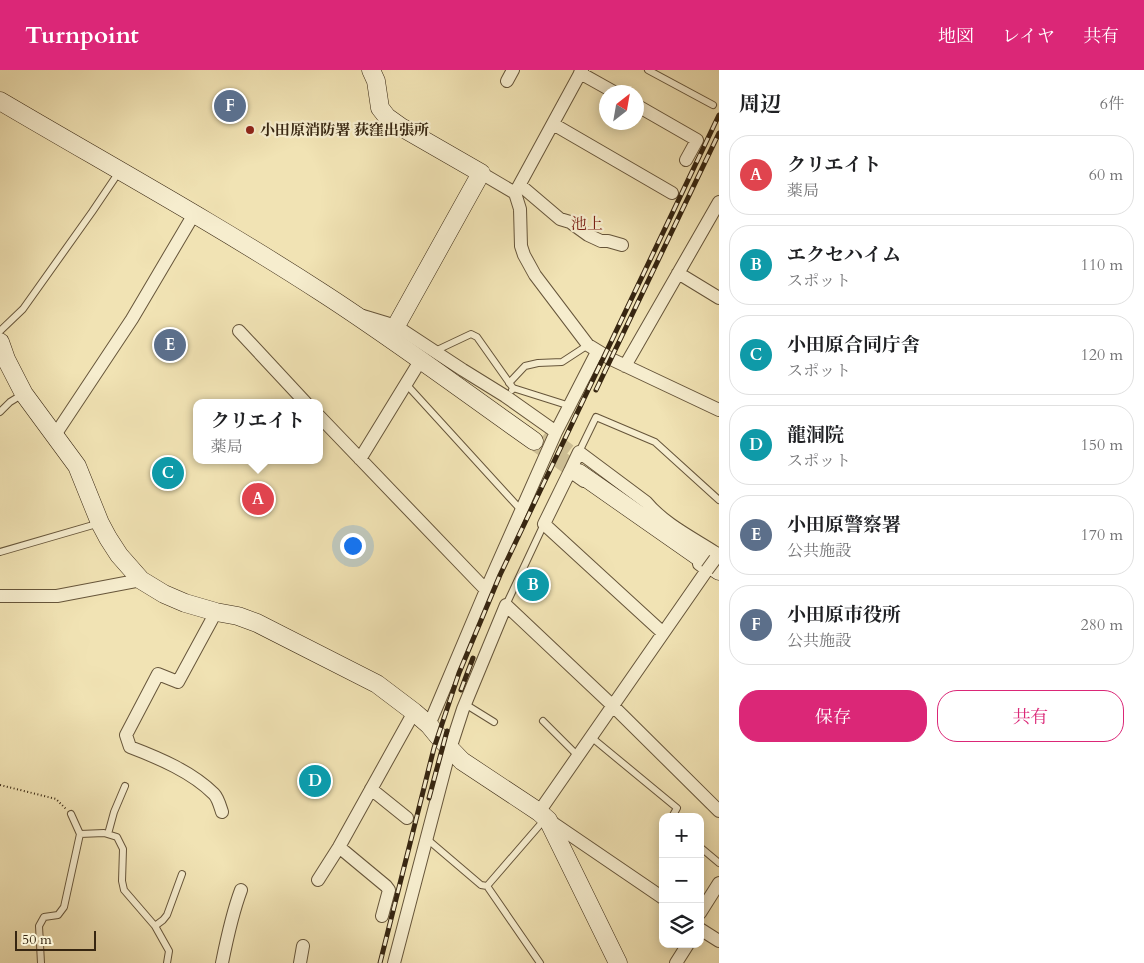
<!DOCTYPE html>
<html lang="ja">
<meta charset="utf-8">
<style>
body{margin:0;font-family:Cardo,"Noto Serif JP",serif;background:#f2f2f2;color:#202124}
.controls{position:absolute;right:15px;bottom:15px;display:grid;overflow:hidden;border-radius:10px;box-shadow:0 2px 12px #0003}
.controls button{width:45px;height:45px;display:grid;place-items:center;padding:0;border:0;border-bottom:1px solid #e0e0e0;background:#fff;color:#202124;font:25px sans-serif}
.compass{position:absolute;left:599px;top:15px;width:45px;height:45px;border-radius:50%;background:#fff;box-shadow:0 2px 12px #0003;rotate:31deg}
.scale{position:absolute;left:15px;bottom:12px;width:81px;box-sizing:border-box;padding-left:5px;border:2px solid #372611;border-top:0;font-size:14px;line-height:18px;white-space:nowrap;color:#372611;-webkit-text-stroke:4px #f6edce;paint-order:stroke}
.you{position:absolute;left:352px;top:475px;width:18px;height:18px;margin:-12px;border:4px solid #fff;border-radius:50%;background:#1a73e8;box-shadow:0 0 0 8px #1a73e833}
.badge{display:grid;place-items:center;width:32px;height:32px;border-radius:50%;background:#db2777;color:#fff;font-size:16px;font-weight:700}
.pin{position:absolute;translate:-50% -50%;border:2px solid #fff;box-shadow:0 1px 5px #0006}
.popup{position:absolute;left:193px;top:329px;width:130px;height:65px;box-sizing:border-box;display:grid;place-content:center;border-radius:10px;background:#fff;filter:drop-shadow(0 1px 4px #0005);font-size:16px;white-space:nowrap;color:#757577}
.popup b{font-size:19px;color:#202124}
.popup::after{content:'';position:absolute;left:50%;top:100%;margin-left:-10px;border:10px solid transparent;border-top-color:#fff}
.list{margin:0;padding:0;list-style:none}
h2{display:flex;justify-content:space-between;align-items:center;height:65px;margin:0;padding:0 20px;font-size:21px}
h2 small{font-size:16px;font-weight:400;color:#757577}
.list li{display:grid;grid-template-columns:32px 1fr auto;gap:15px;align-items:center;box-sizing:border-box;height:80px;margin:0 10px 10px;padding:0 10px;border:1px solid #e0e0e0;border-radius:20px}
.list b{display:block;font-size:19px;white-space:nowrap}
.list p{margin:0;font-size:16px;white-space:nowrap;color:#757577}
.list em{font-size:16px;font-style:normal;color:#757577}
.actions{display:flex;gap:10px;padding:15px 20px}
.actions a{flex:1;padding:11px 0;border:1px solid #db2777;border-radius:20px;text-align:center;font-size:18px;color:#db2777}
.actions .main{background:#db2777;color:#fff}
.icon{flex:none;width:28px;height:28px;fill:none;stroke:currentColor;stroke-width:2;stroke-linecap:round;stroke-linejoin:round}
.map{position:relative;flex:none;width:719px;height:893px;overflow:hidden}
header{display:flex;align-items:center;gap:30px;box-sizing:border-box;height:70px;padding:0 25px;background:#db2777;color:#fff}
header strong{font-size:24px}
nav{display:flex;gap:28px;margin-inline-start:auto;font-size:18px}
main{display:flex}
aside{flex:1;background:#fff}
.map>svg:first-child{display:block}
</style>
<header>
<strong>Turnpoint</strong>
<nav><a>地図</a><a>レイヤ</a><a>共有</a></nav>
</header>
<main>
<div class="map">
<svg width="719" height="893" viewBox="0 0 719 893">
<rect width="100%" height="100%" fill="#f1e3b4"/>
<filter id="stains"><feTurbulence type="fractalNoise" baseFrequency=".004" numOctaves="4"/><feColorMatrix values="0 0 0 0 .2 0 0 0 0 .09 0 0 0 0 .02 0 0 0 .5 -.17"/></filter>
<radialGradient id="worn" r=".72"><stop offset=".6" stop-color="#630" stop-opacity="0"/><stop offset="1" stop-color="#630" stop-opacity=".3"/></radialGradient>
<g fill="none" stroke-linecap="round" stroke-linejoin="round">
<!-- street-tunnel -->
<path stroke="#ccbd93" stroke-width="12" stroke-dasharray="12 6" stroke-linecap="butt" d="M546 362 585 392"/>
<!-- secondary-tunnel -->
<path stroke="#ccbd93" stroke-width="18" stroke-dasharray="18 9" stroke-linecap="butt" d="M534 371 579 403"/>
<defs>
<path id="lane" d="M648 0 713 35
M0 261 23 239 92 142 119 102
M435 281 471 264 477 267 513 318
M509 313 525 296 538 293 562 292 588 275
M406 314 521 440
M512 320 513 318 570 336
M0 342 10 332 23 324
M579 382 596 347 655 372 719 430
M0 482 100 453
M506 535 544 454
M465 634 494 652
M543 651 578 686
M591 667 677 738 672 747
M80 764 104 763 117 767 123 779 122 811 124 820 155 856 169 881 167 893
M108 764 114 742 125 716
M427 769 481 815 487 816 540 893
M700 777 719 793
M487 816 545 749
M155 856 163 850 167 845 182 804
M41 893 39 856 44 847 58 845 64 837 80 764 71 744"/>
<path id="street" d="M582 0 515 123 520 139 521 176 524 185 535 205 588 275 611 289 719 340
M580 3 614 22
M507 11 513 0
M636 35 697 70 686 90
M553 54 672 123
M481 103 515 123
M520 115 560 149 570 152 588 165 601 171H608L622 175
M678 203 719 228
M363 246 396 256 463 300 505 326 556 362 486 520 429 655
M239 261 306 333
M625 296 719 132
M319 346 486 520
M556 362 597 282
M55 365 132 249 194 144
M360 389 417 296
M570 401 544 454 663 563
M584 411 570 401 579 382 646 432C665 455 695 469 719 485
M0 526H57L141 510
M216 542 178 612 158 604 126 665 130 677C159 688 192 702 214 724 218 728 220 736 222 742
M371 719 407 748
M539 742 707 500 699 494
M550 751 663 828
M339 777 386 816 389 820 382 846
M318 810 339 777 414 642
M700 843 719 813
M700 859 719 871
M222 893C227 868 232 844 241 820
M300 893 303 876
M394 893 450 679 463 639 506 535 613 636 719 741
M676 893 688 874"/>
<path id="secondary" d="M371 0 376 11 380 38 387 47 401 57 481 103 396 256
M0 31C107 94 216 154 321 222 394 269 463 321 534 371
M0 272 6 289 24 324 77 396 100 453 108 468 119 485 141 510 164 524 185 533 216 542 238 546 257 553 377 614 414 642 429 655 438 666 462 691 539 742 548 750 618 893
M579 403 719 501"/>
</defs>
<!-- lane casing -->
<use href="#lane" stroke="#66553a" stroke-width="8"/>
<!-- street casing -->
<use href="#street" stroke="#66553a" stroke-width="14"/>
<!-- secondary casing -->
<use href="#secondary" stroke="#372611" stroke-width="19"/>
<!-- path -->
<path stroke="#372611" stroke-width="2" stroke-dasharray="1 2.5" stroke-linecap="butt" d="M0 715 56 729 66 739"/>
<!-- lane -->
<use href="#lane" stroke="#f6edce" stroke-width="6"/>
<!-- street -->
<use href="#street" stroke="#f6edce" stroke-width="12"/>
<!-- secondary -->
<use href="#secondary" stroke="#f6edce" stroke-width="18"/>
<defs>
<path id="rail" d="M596 320 719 63
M461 620 473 588
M429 728 447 661
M380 893 434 678 459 603 500 505 719 45"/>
</defs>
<!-- rail casing -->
<use href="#rail" stroke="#372611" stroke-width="5"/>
<!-- rail -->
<use href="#rail" stroke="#f6edce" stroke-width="3" stroke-dasharray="9" stroke-linecap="butt"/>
<defs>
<path id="street-bridge" d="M707 500 715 489"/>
</defs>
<!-- street-bridge casing -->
<use href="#street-bridge" stroke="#66553a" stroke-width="14" stroke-linecap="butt"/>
<!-- street-bridge -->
<use href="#street-bridge" stroke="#f6edce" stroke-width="12"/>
</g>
<!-- markers -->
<circle fill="#8f2418" stroke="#f6edce" stroke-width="2" cx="250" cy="60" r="5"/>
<g text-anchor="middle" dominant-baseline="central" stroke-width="4.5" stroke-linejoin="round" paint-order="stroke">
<!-- poi labels -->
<g font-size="15" font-weight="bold" fill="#372611" stroke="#f6edce" text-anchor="start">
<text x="260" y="60">小田原消防署 荻窪出張所</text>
</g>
<!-- neighbourhood labels -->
<g font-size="16" fill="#7a1f14" stroke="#f6edce">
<text x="587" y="154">池上</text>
</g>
</g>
<rect width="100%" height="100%" filter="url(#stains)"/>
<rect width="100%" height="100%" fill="url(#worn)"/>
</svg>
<div class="controls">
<button>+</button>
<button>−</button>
<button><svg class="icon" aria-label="layers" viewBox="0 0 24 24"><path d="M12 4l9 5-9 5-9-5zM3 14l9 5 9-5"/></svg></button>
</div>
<svg class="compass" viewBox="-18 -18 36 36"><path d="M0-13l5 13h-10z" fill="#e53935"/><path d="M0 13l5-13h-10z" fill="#757577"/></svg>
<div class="scale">50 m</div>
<div class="you"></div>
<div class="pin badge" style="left:258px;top:429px;background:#e0444e">A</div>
<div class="popup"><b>クリエイト</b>薬局</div>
<div class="pin badge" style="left:533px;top:515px;background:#0f9aa8">B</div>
<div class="pin badge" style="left:168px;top:403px;background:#0f9aa8">C</div>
<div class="pin badge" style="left:315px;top:711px;background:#0f9aa8">D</div>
<div class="pin badge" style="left:170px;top:275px;background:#5c6f8a">E</div>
<div class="pin badge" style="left:230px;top:36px;background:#5c6f8a">F</div>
</div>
<aside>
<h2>周辺<small>6件</small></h2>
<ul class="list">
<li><span class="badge" style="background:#e0444e">A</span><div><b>クリエイト</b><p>薬局</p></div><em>60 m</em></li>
<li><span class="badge" style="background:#0f9aa8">B</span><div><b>エクセハイム</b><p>スポット</p></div><em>110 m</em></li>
<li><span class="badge" style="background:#0f9aa8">C</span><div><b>小田原合同庁舎</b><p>スポット</p></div><em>120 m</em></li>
<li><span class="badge" style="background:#0f9aa8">D</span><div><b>龍洞院</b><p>スポット</p></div><em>150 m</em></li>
<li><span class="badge" style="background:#5c6f8a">E</span><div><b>小田原警察署</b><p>公共施設</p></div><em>170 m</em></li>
<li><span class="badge" style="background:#5c6f8a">F</span><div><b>小田原市役所</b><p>公共施設</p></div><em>280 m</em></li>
</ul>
<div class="actions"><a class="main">保存</a><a>共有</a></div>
</aside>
</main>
